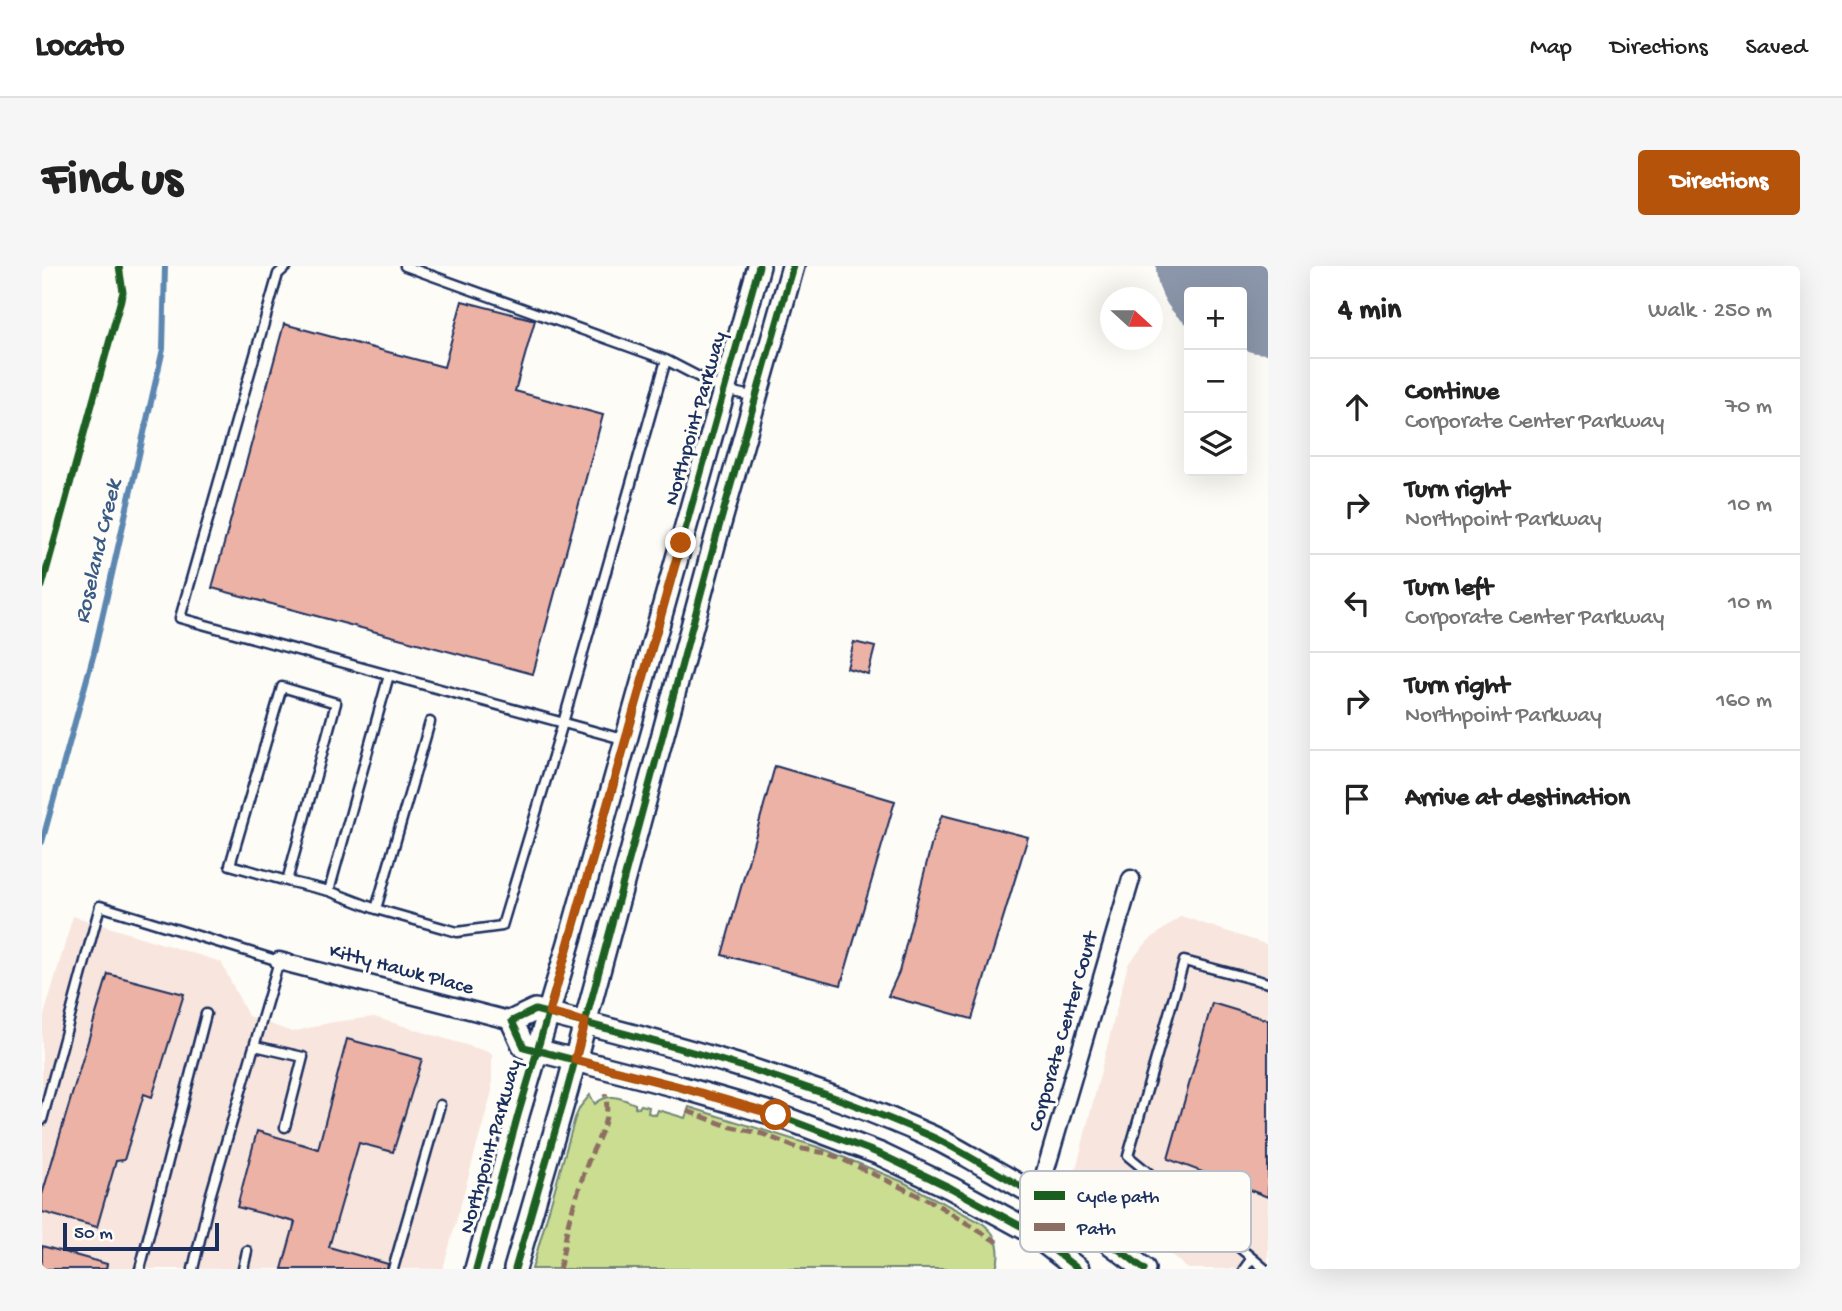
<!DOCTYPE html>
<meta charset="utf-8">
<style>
body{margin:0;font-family:"Gochi Hand",sans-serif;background:#f6f6f6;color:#222}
.controls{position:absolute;right:21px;top:21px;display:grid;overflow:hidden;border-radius:7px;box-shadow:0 7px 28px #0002}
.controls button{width:63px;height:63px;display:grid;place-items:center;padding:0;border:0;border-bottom:2px solid #e0e0e0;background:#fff;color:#222;font:35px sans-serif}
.compass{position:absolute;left:1058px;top:21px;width:63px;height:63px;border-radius:50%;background:#fff;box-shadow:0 7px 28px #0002;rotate:111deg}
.scale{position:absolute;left:21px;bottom:18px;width:156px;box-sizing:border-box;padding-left:7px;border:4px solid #1b2f5e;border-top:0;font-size:19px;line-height:24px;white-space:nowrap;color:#1b2f5e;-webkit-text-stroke:5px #fdfcf7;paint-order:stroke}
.stop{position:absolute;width:21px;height:21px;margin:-16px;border:5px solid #b45309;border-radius:50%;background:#fff}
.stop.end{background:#b45309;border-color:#fff;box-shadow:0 2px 7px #0008}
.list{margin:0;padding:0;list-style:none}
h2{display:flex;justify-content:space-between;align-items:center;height:91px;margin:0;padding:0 28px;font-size:30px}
h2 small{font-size:23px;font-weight:400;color:#767676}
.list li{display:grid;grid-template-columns:46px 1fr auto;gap:21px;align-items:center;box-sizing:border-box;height:98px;padding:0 28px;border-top:2px solid #e0e0e0}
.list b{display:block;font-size:26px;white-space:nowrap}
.list p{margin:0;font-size:23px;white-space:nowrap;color:#767676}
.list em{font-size:23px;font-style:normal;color:#767676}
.icon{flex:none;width:38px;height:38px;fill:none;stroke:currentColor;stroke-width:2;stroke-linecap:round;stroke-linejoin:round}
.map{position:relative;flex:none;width:1226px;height:1003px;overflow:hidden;border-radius:7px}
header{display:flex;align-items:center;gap:42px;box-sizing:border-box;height:98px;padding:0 35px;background:#fff;border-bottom:2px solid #e0e0e0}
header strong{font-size:33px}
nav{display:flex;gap:38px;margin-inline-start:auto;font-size:24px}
.intro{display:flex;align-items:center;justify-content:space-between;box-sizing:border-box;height:168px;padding:0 42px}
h1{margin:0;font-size:49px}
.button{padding:18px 32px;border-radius:7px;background:#b45309;color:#fff;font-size:24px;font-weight:700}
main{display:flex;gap:42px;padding:0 42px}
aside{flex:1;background:#fff;border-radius:7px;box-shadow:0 7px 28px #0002}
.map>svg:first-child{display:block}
</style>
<header>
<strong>Locato</strong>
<nav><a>Map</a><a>Directions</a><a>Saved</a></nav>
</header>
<div class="intro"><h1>Find us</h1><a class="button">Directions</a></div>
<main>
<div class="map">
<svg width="1226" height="1003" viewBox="0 0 1226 1003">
<rect width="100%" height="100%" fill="#fdfcf7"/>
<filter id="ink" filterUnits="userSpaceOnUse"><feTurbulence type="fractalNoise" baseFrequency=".0143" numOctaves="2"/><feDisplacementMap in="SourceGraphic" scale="14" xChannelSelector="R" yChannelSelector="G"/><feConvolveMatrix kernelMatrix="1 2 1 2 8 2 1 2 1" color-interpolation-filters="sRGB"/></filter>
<g filter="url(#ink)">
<!-- built -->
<path fill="#f8e6de" d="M31 650 179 696 206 750 250 766 291 756 332 751 450 787V825L401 1003H0V756Z
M1139 650 1226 679V1003H1146L1033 907 1086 698 1106 675Z"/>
<!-- green -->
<path fill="#cadd91" stroke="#728678" stroke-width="2" d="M548 829 553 838C567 826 578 832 593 838V841L597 842 599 839 607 841 606 847 614 849 616 844 643 852 647 841 779 882 859 915 940 957C956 969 960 984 954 1003H490L533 852 538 841Z"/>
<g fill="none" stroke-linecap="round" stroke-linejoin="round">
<!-- stream -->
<path stroke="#5c87b0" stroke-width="6" d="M0 576 52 387 121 83 123 0"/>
<!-- runway -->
<path stroke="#8c96aa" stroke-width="140" d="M1184 0 1226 18"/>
</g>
<!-- building -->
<path fill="#ecb2a5" stroke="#1b2f5e" stroke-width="2" d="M420 35 493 54 473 125 561 149 491 408 170 322 242 58 402 101Z
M812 376 833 381 826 408 805 402Z
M733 500 853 535 799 719 680 689Z
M900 549 986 571 930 753 846 730 857 706 891 572Z
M66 708 142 728 110 831 102 828 82 894 74 895 55 961 0 946V929Z
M1170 737 1226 754V931L1126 893Z
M305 773 380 793 351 886 317 877 287 981 346 998 345 1003H240L253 956 195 941 215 865 276 883Z
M0 980 65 998 64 1003H0Z"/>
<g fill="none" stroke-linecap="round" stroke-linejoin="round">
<defs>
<path id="service" d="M245 0 236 8 138 352 584 474
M363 0 624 94 682 124 714 131
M388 456 334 643 415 666 460 660 521 457 624 94
M245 615 188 599 240 421 294 437 245 615 287 625 334 643
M287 625 347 409
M213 780 261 791 243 861
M0 854 58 640 237 695 168 931 151 1003
M1210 992 1223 1003
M98 1003 164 748
M201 1003 205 985
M351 1003 398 839
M1202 1003 1210 992 1086 890 1142 695 1226 717"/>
<path id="minor" d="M237 695 470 755
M986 964 1089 613"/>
<path id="tertiary" d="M434 1003 476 849 527 677 717 0
M473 1003 525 824 675 268 751 0
M1036 1003 986 964 909 922 838 888 735 849 638 821 482 781 470 755 493 744C626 778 760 813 886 869 907 878 927 891 947 902 1000 932 1054 964 1102 1003"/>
</defs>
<!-- service casing -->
<use href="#service" stroke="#1b2f5e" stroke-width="13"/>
<!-- minor casing -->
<use href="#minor" stroke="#1b2f5e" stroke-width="21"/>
<!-- tertiary casing -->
<use href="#tertiary" stroke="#1b2f5e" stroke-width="26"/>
<!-- service -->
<use href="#service" stroke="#fdfcf7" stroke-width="8"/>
<!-- minor -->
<use href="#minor" stroke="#fdfcf7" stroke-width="16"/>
<!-- tertiary -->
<use href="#tertiary" stroke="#fdfcf7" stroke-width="21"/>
<!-- quiet -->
<path stroke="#8d6e63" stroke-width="5" stroke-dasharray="10 5" stroke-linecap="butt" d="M645 845 686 860 721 868 755 882 784 887 800 893 894 938 955 976
M517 1003C522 987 523 970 527 954 533 935 539 915 546 896 555 873 570 854 563 828"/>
<defs>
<path id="cycleway" d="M0 320 81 26 77 0
M434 1003 476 849 527 677 717 0
M473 1003 525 824 675 268 751 0
M1036 1003 986 964 909 922 838 888 735 849 638 821 482 781 470 755 493 744C626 778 760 813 886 869 907 878 927 891 947 902 1000 932 1054 964 1102 1003"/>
</defs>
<!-- cycleway casing -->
<use href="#cycleway" stroke="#fdfcf7" stroke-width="11"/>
<!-- cycleway -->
<use href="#cycleway" stroke="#1b5e20" stroke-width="7"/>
</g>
</g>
<g fill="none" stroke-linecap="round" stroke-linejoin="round" filter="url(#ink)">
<!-- route -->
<path stroke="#b45309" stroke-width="9" d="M639 277 507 747 543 756 533 794 638 821 734 849"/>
</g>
<g text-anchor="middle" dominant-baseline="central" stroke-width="6" stroke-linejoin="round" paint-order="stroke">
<!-- street labels -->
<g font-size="21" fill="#1b2f5e" stroke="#fdfcf7">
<text transform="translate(655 153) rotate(-74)">Northpoint Parkway</text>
<text transform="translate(359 705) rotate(15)">Kitty Hawk Place</text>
<text transform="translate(1023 766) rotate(-74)">Corporate Center Court</text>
<text transform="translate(450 881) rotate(-74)">Northpoint Parkway</text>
</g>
<!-- water labels -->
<g font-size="23" font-style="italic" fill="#3b5b87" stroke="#fdfcf7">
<text transform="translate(57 286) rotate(-77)">Roseland Creek</text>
</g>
</g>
<!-- legend -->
<rect x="978" y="905" width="231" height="81" rx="10" fill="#fdfcf7" stroke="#b9bec9" stroke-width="2"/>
<rect x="992" y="925" width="31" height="9" fill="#1b5e20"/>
<rect x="992" y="957" width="31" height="8" fill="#8d6e63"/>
<g font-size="19" fill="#1b2f5e">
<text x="1035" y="936">Cycle path</text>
<text x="1035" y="968">Path</text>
</g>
</svg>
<div class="controls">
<button>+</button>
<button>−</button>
<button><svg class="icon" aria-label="layers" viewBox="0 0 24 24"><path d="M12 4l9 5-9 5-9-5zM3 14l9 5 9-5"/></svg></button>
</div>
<svg class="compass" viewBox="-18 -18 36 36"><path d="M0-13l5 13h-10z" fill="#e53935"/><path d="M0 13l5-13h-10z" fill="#767676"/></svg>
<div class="scale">50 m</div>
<div class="stop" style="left:734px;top:849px"></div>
<div class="stop end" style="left:639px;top:277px"></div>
</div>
<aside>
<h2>4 min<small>Walk · 250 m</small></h2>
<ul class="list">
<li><svg class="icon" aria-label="ahead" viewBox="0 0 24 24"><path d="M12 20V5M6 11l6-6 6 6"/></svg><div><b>Continue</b><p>Corporate Center Parkway</p></div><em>70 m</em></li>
<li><svg class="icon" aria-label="right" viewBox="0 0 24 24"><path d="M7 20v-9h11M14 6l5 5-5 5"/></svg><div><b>Turn right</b><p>Northpoint Parkway</p></div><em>10 m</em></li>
<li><svg class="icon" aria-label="left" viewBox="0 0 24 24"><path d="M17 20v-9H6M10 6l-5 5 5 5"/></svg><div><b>Turn left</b><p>Corporate Center Parkway</p></div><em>10 m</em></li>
<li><svg class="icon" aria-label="right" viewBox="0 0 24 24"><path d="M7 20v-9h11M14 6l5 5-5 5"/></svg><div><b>Turn right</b><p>Northpoint Parkway</p></div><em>160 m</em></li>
<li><svg class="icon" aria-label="arrive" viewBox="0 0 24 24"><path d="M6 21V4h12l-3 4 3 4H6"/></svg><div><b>Arrive at destination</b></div></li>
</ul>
</aside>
</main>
